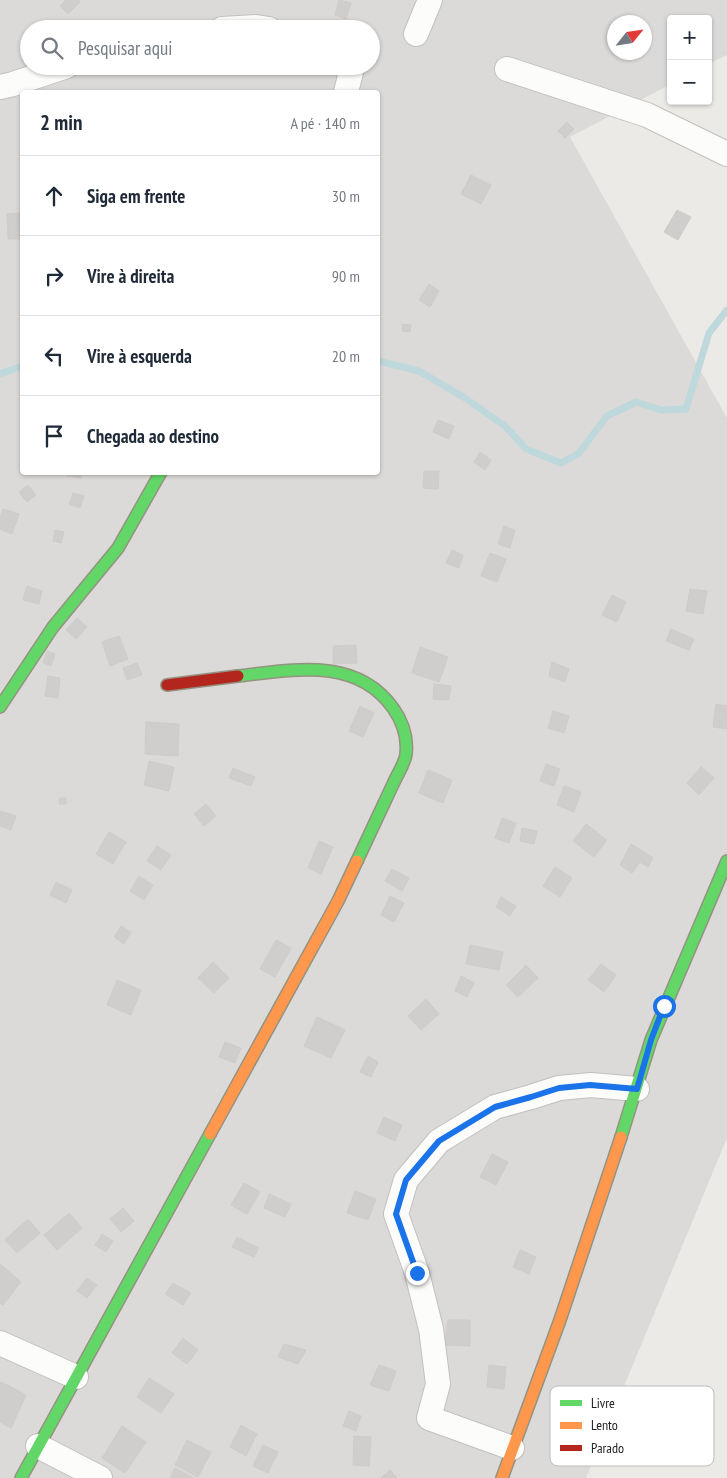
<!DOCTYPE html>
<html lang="pt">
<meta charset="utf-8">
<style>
body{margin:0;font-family:"PT Sans Narrow",sans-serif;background:#f6f6f7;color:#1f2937}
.controls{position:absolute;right:15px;top:15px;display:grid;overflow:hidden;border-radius:5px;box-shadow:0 1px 4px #0004}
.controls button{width:45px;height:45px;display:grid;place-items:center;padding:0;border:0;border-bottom:1px solid #e0e1e3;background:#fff;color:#1f2937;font:25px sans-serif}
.compass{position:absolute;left:607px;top:15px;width:45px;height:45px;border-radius:50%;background:#fff;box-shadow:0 1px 4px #0004;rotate:60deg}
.stop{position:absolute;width:15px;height:15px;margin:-11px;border:4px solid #1a73e8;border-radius:50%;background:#fff}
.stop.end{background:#1a73e8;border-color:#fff;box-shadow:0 1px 5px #0008}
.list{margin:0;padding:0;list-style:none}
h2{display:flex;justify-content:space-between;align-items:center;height:65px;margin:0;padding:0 20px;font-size:21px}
h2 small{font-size:16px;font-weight:400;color:#747a83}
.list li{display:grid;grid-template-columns:32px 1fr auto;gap:15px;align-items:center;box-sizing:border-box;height:80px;padding:0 20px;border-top:1px solid #e0e1e3}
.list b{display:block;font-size:19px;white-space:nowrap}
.list em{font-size:16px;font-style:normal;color:#747a83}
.icon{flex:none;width:28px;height:28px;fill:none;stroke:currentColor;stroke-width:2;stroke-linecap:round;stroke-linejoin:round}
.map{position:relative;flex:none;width:727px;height:1478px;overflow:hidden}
.search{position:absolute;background:#fff;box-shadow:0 1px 4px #0004;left:20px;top:20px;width:360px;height:55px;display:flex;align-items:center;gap:12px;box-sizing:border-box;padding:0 18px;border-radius:28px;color:#747a83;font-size:19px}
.panel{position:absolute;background:#fff;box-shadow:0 1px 4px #0004;left:20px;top:90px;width:360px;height:385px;border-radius:5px}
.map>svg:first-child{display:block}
</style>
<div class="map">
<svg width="727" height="1478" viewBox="0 0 727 1478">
<rect width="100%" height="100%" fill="#eceae7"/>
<!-- residential -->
<path fill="#dbdad8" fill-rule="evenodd" d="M0 0H727V55L708 64V19H671V84L570 137 727 418V1138L586 1478H0ZM614 22H644V52H614ZM29 29H371V66H29ZM22 92H378V472H22Z"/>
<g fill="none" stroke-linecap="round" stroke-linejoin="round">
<!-- stream -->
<path stroke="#bed8dc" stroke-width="7" d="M378 361 419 371 465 398 505 426 526 449 561 463 579 453 607 416 636 402 661 410 686 409 709 333 727 310
M0 374 22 366"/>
</g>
<!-- building -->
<path fill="#d0cecc" stroke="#cfcbc9" d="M66 0H79L80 2 68 14 60 6Z
M339 0 351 3 346 19 335 15Z
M567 122 574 129 565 138 558 131Z
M471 175 491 185 481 204 461 194Z
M677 210 691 217 678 240 664 232Z
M20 213 21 239H8L7 214Z
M429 284 439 291 430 307 419 300Z
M403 324 411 325 410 332 402 331Z
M438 420 454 426 449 439 433 432Z
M480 452 491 460 485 470 474 462Z
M424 471H439L438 489 423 488Z
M67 472H81V478L67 476Z
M28 485 36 495 27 502 19 492Z
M73 493 84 496 80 508 69 504Z
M3 509 19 514 12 534 0 529V518Z
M504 526 515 530 510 548 498 544Z
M55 530 64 532 61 543 53 541Z
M452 550 463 555 459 568 446 563Z
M490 553 506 559 497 582 481 576Z
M27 586 42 591 39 604 23 600Z
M690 589 707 591 703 614 686 611Z
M612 595 626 602 617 622 602 615Z
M77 618 87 627 76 639 66 630Z
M671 629 694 639 689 650 666 641Z
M119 636 128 659 110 666 102 642Z
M356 645 357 663 333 664V646Z
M420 647 448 657 439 682 412 673Z
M47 651 55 654 51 666 43 663Z
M552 662 569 669 565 682 549 676Z
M137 663 142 675 127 680 123 668Z
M48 676 60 678 58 698 45 696Z
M434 684 451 686 449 700 433 699Z
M716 704 727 706V729L713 727Z
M360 706 374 713 363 737 349 731Z
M553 711 569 716 564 733 548 728Z
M146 722 179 724 178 756 145 754Z
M149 761 174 767 169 791 144 785Z
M546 764 560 769 554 786 540 781Z
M701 767 714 778 699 795 687 783Z
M233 768 255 777 251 786 229 778Z
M428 770 452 780 443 803 419 793Z
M564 786 581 792 574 812 557 805Z
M60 798H66V804H59Z
M206 804 216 816 204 826 194 814Z
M0 811 16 816 11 830 0 826Z
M502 818 516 823 509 843 495 838Z
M586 824 607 840 594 857 573 841Z
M522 828 537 831 534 844 520 841Z
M109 832 126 842 113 864 96 854Z
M319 841 333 847 321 874 308 868Z
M631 844 653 858 648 867 640 862 632 873 620 865Z
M157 846 171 855 161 870 147 861Z
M555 867 572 878 560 897 543 886Z
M392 869 409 878 402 891 385 881Z
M139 876 153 885 144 900 130 891Z
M56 882 72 890 66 903 50 895Z
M390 896 404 903 394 922 381 915Z
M501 897 516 906 510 916 496 907Z
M121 926 131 932 124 944 114 937Z
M276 940 291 948 275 977 260 969Z
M470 945 503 952 499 970 466 964Z
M213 962 229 978 214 993 198 978Z
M601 964 616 975 604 992 588 980Z
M526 965 538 978 518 997 506 985Z
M461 976 474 983 467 997 455 991Z
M117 980 141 990 131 1015 107 1005Z
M426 999 439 1014 421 1030 408 1016Z
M317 1017 345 1030 331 1058 304 1046Z
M225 1042 241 1048 235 1063 219 1057Z
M368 1056 378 1062 371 1077 360 1072Z
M384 1117 402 1125 395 1141 377 1133Z
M492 1154 508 1162 496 1185 480 1177Z
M244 1183 260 1192 247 1214 231 1205Z
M355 1191 376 1199 368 1220 347 1213Z
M269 1194 291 1204 285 1217 264 1208Z
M123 1208 134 1221 121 1232 110 1219Z
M69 1213 82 1228 57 1250 44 1235Z
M28 1219 40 1233 17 1253 5 1240Z
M102 1234 113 1241 106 1252 95 1245Z
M237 1237 259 1248 254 1257 232 1247Z
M520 1250 536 1257 529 1274 513 1267Z
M0 1264 21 1282 3 1305 0 1303Z
M87 1278 97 1285 87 1298 77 1291Z
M173 1283 191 1293 183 1305 165 1294Z
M448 1320H470V1346L445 1345Z
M183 1338 198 1350 187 1364 172 1353Z
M284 1344 306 1350 298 1364 278 1357Z
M379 1365 396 1371 389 1391 370 1385Z
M489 1365 506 1367 504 1389 487 1387Z
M149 1378 174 1394 161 1413 137 1397Z
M1 1382 26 1395 11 1428 0 1422V1385Z
M349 1411 361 1416 356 1431 343 1426Z
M241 1425 257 1434 246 1456 230 1447Z
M122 1426 146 1442 125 1473 102 1458Z
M354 1436 371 1437 369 1466 353 1465Z
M187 1440 211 1452 198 1477 175 1465Z
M263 1445 278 1452 268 1473 253 1466Z
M175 1468 194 1478H170Z
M390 1470 397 1478H381Z"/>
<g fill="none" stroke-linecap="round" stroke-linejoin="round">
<defs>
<path id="street" d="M222 29 256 27 269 29
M416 34 430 0
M507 69 647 115 727 154
M0 87 13 84 67 66
M346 92 351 72 348 66
M0 1343 76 1377
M38 1446 100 1478
M512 1448 429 1418 438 1384 431 1329 417 1273 396 1214 406 1180 439 1141 495 1107 531 1097 559 1088 591 1085 637 1089"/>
<path id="fast" d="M238 676C292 670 356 656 393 708 403 722 408 736 406 754 405 763 398 773 394 782 382 808 369 835 357 861
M0 707 53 627 118 548 161 472
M621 1137 651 1040 727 861
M21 1478 210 1134"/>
<path id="slow" d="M210 1134 338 901 357 861
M502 1478 560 1320 621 1137"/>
<path id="jam" d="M167 685 238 676"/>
</defs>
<!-- street casing -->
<use href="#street" stroke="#c2c1bf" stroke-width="26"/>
<!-- fast casing -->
<use href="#fast" stroke="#949381" stroke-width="14"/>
<!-- slow casing -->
<use href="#slow" stroke="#949381" stroke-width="14"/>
<!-- jam casing -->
<use href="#jam" stroke="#949381" stroke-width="14"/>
<!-- street -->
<use href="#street" stroke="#fcfcfb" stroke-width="24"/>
<!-- fast -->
<use href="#fast" stroke="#63d668" stroke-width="11"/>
<!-- slow -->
<use href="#slow" stroke="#ff974d" stroke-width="11"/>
<!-- jam -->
<use href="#jam" stroke="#b3261e" stroke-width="11"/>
</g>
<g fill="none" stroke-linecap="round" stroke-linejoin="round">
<!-- route -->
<path stroke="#1a73e8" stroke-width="6" d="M417 1273 396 1214 406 1180 439 1141 495 1107 531 1097 559 1088 590 1085 637 1089 651 1040 664 1006"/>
</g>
<!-- legend -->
<rect x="550" y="1386" width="164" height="80" rx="8" fill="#fff" stroke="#bcbcbc" stroke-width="1"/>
<rect x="560" y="1400" width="22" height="6" fill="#63d668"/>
<rect x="560" y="1422" width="22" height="7" fill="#ff974d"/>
<rect x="560" y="1445" width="22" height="6" fill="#b3261e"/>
<g font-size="14" fill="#1e1e1e">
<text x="591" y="1408">Livre</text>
<text x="591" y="1430">Lento</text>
<text x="591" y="1453">Parado</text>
</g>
</svg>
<div class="controls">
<button>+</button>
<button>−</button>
</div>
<svg class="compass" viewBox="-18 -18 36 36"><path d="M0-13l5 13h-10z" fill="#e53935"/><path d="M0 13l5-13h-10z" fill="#747a83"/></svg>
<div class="stop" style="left:664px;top:1006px"></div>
<div class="stop end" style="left:417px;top:1273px"></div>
<div class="search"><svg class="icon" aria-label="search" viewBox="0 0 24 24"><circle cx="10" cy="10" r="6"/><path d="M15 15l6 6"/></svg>Pesquisar aqui</div>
<section class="panel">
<h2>2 min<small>A pé · 140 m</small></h2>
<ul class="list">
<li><svg class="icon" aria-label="ahead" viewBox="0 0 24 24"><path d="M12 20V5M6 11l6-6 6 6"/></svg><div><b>Siga em frente</b></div><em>30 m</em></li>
<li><svg class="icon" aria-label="right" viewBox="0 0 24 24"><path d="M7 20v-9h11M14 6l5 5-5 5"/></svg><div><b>Vire à direita</b></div><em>90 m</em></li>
<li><svg class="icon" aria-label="left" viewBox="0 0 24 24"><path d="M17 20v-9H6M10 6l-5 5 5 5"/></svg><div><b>Vire à esquerda</b></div><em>20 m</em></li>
<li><svg class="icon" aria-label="arrive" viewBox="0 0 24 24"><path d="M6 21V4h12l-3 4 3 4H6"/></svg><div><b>Chegada ao destino</b></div></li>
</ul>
</section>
</div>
